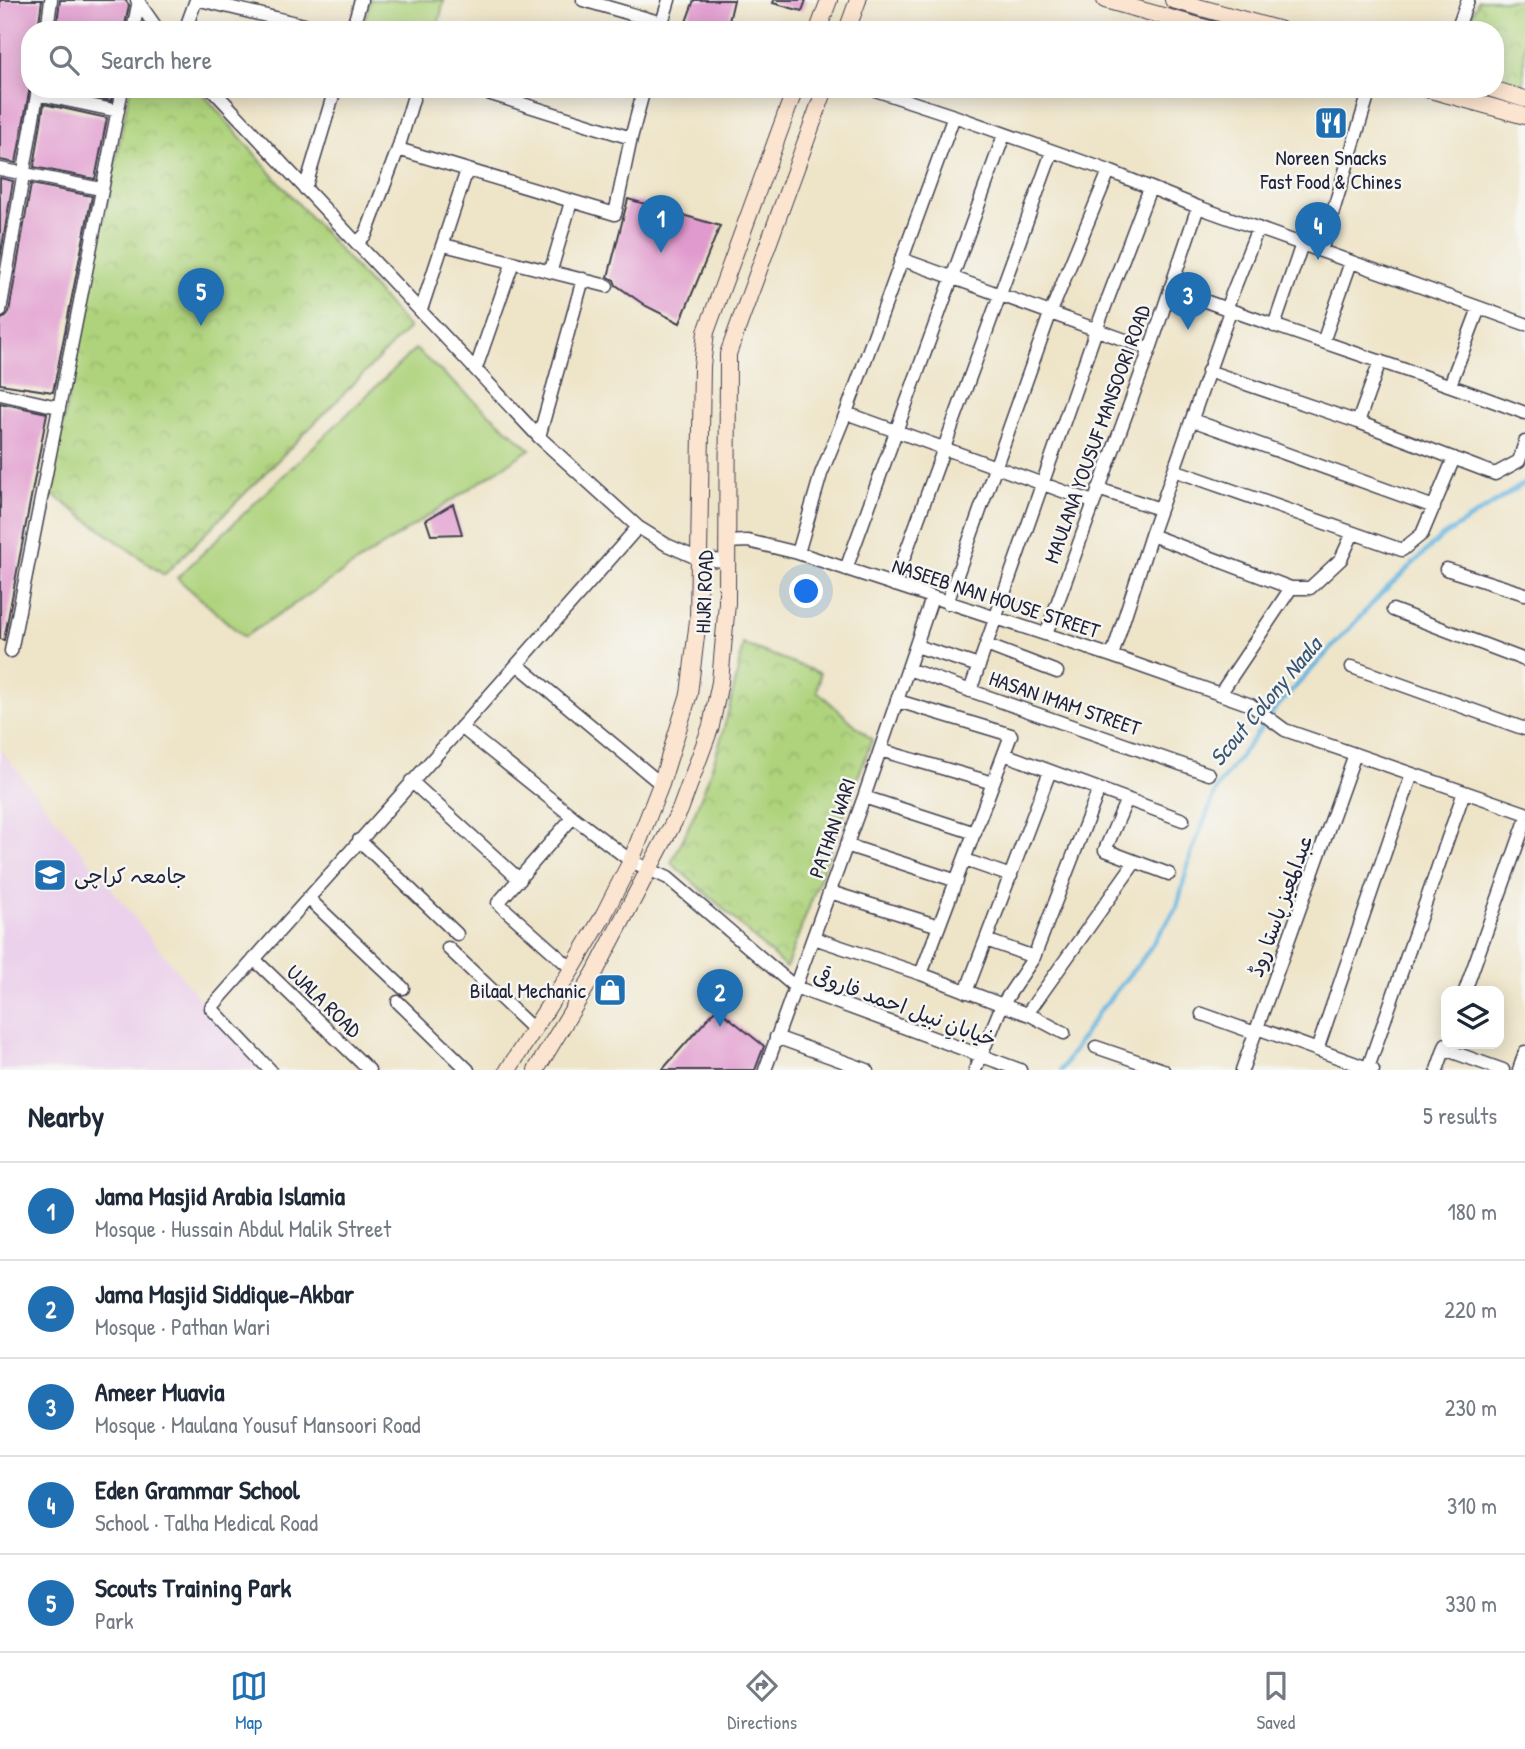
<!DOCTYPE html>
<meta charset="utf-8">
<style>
body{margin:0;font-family:"Patrick Hand","Playpen Sans Arabic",sans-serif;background:#f2f2f3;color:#1f2937}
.controls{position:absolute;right:21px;bottom:21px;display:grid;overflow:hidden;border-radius:14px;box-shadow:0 4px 18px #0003}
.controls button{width:63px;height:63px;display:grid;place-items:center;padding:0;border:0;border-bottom:2px solid #e0e1e3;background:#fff;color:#1f2937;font:35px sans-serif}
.you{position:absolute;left:807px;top:592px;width:24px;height:24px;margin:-18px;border:5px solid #fff;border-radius:50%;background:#1a73e8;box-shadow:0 0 0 10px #1a73e833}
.badge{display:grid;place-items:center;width:46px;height:46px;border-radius:50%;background:#1f6fb2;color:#fff;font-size:23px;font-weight:700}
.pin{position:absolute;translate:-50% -58px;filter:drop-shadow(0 2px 4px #0008)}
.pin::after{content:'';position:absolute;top:37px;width:24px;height:21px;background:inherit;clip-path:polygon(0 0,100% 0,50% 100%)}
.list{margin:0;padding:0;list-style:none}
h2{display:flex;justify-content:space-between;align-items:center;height:91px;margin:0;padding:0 28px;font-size:30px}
h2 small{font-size:23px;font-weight:400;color:#747a83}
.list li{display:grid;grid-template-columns:46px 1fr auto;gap:21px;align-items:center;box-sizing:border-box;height:98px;padding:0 28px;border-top:2px solid #e0e1e3}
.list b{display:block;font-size:26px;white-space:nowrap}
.list p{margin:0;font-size:23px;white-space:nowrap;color:#747a83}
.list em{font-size:23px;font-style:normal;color:#747a83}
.icon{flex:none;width:38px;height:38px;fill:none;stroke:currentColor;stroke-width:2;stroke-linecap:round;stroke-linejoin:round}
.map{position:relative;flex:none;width:1525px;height:1070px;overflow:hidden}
.search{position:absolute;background:#fff;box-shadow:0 4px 18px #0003;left:21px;right:21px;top:21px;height:77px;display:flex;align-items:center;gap:18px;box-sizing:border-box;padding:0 24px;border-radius:28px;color:#747a83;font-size:26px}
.sheet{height:581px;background:#fff}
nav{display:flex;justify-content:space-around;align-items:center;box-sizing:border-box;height:98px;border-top:2px solid #e0e1e3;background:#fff;font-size:19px;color:#747a83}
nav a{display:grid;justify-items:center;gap:4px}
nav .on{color:#1f6fb2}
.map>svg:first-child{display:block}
</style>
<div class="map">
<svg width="1525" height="1070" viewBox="0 0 1525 1070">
<defs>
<pattern id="park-crowns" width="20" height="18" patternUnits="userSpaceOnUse" patternTransform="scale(1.75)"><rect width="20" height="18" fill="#aed37c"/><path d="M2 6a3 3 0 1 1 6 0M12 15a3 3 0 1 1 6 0" fill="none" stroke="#95b56c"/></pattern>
</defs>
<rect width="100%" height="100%" fill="#f6f6f2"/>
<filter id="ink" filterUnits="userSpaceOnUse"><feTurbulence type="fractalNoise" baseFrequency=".0143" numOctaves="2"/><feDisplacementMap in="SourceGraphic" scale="14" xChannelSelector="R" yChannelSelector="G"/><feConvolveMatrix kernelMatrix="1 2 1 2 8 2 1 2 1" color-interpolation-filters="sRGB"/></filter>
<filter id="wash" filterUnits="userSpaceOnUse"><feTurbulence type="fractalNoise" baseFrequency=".00686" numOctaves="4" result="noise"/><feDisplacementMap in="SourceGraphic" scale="28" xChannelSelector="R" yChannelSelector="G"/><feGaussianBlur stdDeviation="1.57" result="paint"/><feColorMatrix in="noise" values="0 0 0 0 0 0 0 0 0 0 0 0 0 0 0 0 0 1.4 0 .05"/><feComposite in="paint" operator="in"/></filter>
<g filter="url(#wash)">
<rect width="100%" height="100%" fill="#eee4c8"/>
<!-- built -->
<path fill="#ebd1eb" d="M0 749 201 1001 262 1070H0Z"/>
<!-- park -->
<path fill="url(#park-crowns)" stroke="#687a5c" stroke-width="2" d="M1478 0H1525L1524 85 1495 74V30H1467Z
M130 89H199L278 181 409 328 164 575 49 492Z
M743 644 820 673 817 691 872 740 786 968 717 903 671 863C709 791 728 723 743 644Z"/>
<!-- pitch -->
<path fill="#aed37c" stroke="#687a5c" stroke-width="2" d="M370 0H444L437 30H362Z
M415 349 530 449 244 637 177 578Z"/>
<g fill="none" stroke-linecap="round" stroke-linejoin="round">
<!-- stream -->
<path stroke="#65b5e0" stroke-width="4.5" d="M1061 1070 1098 1013 1144 957 1177 907 1191 854 1218 786 1276 708 1383 592 1440 538 1525 483"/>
</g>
<g id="blocks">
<!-- building -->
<path fill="#e19ace" d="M0 0H42L38 30H30V87L16 163 0 160Z
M60 0H125L129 5 124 30H56Z
M694 0H734L727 30H683Z
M774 0H806L802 11 773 3Z
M57 89H113L111 101Z
M44 104 107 118 95 179 34 167Z
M0 178 13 181 0 259Z
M31 184 92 196 53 392 0 384V325L1 319 6 317 9 312Z
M628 199 720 226 680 323 646 306 616 285 614 280 608 277Z
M0 403 47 413 4 640 0 639Z
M453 504 462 534 431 535 426 520Z
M717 1008 764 1046 755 1070H662Z"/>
</g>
</g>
<g filter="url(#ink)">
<use href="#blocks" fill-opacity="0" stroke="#413f50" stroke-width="2"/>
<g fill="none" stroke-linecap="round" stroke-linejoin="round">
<defs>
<path id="minor" d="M137 0 158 30
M200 0 325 30
M583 0 662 23
M660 29 669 0
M47 30 51 0
M133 30 139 0
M185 30 196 0
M352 30 361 0
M1457 30 1468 0
M212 89 539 437 638 527 667 545 699 559 726 561
M475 89 631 138
M872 89 954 116 1109 171 1198 207 1525 324
M37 94 118 111
M398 149 615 214 631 138 644 89
M0 169 101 189
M305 189 335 89
M357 243 366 234 398 149 416 89
M444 245 607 286
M1321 251 1370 89
M901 259 1150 349
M551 270 571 202
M1170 288C1288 333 1408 368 1525 413
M1226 309 1258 228
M421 310 467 170
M0 311 38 89
M1274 326 1302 244
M1323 342 1351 262
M476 368 513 262
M1208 371 1358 422 1495 474 1519 461 1525 442
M1450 385 1479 308
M0 394 58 407
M846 413 1093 502
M1192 420 1434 507
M1358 422 1380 361
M539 437 583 279
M1174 470 1402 550 1422 534 1454 458
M1098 489 1160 509
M1151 535 1291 588 1220 694
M726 542 748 541 798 553 1112 656 1251 705 1285 730 1525 813
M798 553 821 474 846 413 954 116
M846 569 1004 135
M1446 569 1525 594
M894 585 1052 152
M1291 588H1310L1341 559 1353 533
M947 603 1050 314 1109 171
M1393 610 1525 660
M1046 634 1150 349 1198 207
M986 645 1057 672
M916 646 979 666
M11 651 122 89
M1112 656 1151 535 1230 311
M518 665 661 784
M1352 667 1525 729
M908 669 1209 774
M970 691 1096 330 1150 188
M898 701 1011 735 921 974
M461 727 573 817 631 861 668 878 795 987 1020 1070
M880 750 993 783
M1004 754 1183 820
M411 781 520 880
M864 797 975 833
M1127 799 1105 850 1169 874
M359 840 457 934
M846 845 957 881
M965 860 1011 876
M830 892 939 926
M308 898 403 988
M814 938 921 974 1032 1016 1064 1033
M986 940 1034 957 1099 789
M448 948 534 1030
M254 959 369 1070
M572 969 498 903 573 817
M1465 991 1525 823
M966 992 1050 771
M398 1002 468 1070
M1027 1014 1135 862
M1202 1014 1255 1033
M1257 1028 1373 1070
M776 1037 867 1070
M1096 1047 1163 1070
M1444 1049 1503 1070
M1317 1050 1412 774
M1368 1068 1464 792
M270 1070 211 1008C353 847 497 689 638 527
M765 1070 864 797 932 598
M975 1070 1002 1005 1034 957
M1242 1070 1355 754
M1437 1070 1446 1044
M1519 1070 1525 1052"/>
<path id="secondary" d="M1105 0 1213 30
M1173 0 1281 30
M818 30 829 0
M847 30 858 0
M1427 89 1525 116
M1492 89 1525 99
M508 1070 572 969 602 918 631 861 661 784 689 694 698 620 702 366 706 332 795 89
M536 1070 594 974 680 810 711 726 720 682 727 603 728 354 825 89"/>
</defs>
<!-- minor casing -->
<use href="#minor" stroke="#413f50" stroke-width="15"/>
<!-- secondary casing -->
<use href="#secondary" stroke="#413f50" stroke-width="18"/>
<!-- minor -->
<use href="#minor" stroke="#fff" stroke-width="12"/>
<!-- secondary -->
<use href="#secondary" stroke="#fce5d0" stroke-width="16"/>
</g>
</g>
<!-- icons -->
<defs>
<symbol id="restaurant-square" viewBox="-11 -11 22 22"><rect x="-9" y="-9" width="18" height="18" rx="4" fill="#1f6fb2" stroke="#f6f6f2"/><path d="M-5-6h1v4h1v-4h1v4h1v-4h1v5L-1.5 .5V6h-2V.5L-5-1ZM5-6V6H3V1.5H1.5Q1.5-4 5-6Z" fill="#fff"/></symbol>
<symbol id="university-square" viewBox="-11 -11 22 22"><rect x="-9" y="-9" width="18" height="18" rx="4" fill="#1f6fb2" stroke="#f6f6f2"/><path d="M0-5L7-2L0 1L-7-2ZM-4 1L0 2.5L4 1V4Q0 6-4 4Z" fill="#fff"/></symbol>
<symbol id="shop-square" viewBox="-11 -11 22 22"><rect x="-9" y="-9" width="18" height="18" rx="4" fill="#1f6fb2" stroke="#f6f6f2"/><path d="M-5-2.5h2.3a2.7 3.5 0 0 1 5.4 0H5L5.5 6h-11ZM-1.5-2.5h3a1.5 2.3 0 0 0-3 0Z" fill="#fff"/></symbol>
</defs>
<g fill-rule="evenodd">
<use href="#restaurant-square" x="1312" y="104" width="38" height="38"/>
<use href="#university-square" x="31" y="856" width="38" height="38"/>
<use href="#shop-square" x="591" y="971" width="38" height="38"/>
</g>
<g text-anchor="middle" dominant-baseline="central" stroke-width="5" stroke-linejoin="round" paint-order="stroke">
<!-- poi labels -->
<g font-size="21" fill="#22223b" stroke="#f6f6f2">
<text x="1331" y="157">Noreen Snacks<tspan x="1331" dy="24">Fast Food &amp; Chines</tspan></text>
<text x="74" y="875" text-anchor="start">جامعہ کراچی</text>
<text x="586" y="990" text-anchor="end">Bilaal Mechanic</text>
</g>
<!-- street labels -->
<g font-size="21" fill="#22223b" stroke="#f6f6f2">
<text transform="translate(1097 434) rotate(-70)">MAULANA YOUSUF MANSOORI ROAD</text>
<text transform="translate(704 592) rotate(-88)">HIJRI ROAD</text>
<text transform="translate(996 598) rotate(18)">NASEEB NAN HOUSE STREET</text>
<text transform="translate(1065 703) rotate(19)">HASAN IMAM STREET</text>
<text transform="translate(832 828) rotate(-71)">PATHAN WARI</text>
<text transform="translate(1280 906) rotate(-70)">عبدالمعیز پاستا روڈ</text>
<text transform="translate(324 1001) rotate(44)">UJALA ROAD</text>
<text transform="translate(905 1007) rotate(20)">خیابانِ نبیل احمد فاروقی</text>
</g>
<!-- water labels -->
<g font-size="23" font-style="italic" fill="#395575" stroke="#f6f6f2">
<text transform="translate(1265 701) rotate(-50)">Scout Colony Naala</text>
</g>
</g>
</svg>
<div class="controls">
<button><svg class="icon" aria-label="layers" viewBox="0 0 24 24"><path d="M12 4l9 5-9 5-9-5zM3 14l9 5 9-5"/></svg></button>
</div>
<div class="you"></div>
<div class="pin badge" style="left:661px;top:253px">1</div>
<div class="pin badge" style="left:720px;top:1027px">2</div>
<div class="pin badge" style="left:1188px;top:330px">3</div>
<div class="pin badge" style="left:1318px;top:260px">4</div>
<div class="pin badge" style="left:201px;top:326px">5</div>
<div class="search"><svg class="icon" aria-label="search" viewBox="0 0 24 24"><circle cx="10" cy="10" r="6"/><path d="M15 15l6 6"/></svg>Search here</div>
</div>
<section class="sheet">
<h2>Nearby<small>5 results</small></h2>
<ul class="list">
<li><span class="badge">1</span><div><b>Jama Masjid Arabia Islamia</b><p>Mosque · Hussain Abdul Malik Street</p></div><em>180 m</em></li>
<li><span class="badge">2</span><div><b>Jama Masjid Siddique-Akbar</b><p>Mosque · Pathan Wari</p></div><em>220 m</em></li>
<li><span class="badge">3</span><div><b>Ameer Muavia</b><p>Mosque · Maulana Yousuf Mansoori Road</p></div><em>230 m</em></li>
<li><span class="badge">4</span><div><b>Eden Grammar School</b><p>School · Talha Medical Road</p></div><em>310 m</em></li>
<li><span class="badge">5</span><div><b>Scouts Training Park</b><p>Park</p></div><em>330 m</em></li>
</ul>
</section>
<nav>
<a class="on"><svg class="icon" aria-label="map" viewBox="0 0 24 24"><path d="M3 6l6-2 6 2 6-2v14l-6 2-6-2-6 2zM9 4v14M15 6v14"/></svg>Map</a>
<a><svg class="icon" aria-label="directions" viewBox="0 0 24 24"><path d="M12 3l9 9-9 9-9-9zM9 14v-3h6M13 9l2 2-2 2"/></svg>Directions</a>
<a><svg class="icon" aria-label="saved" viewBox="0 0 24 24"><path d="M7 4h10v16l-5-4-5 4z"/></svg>Saved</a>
</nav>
